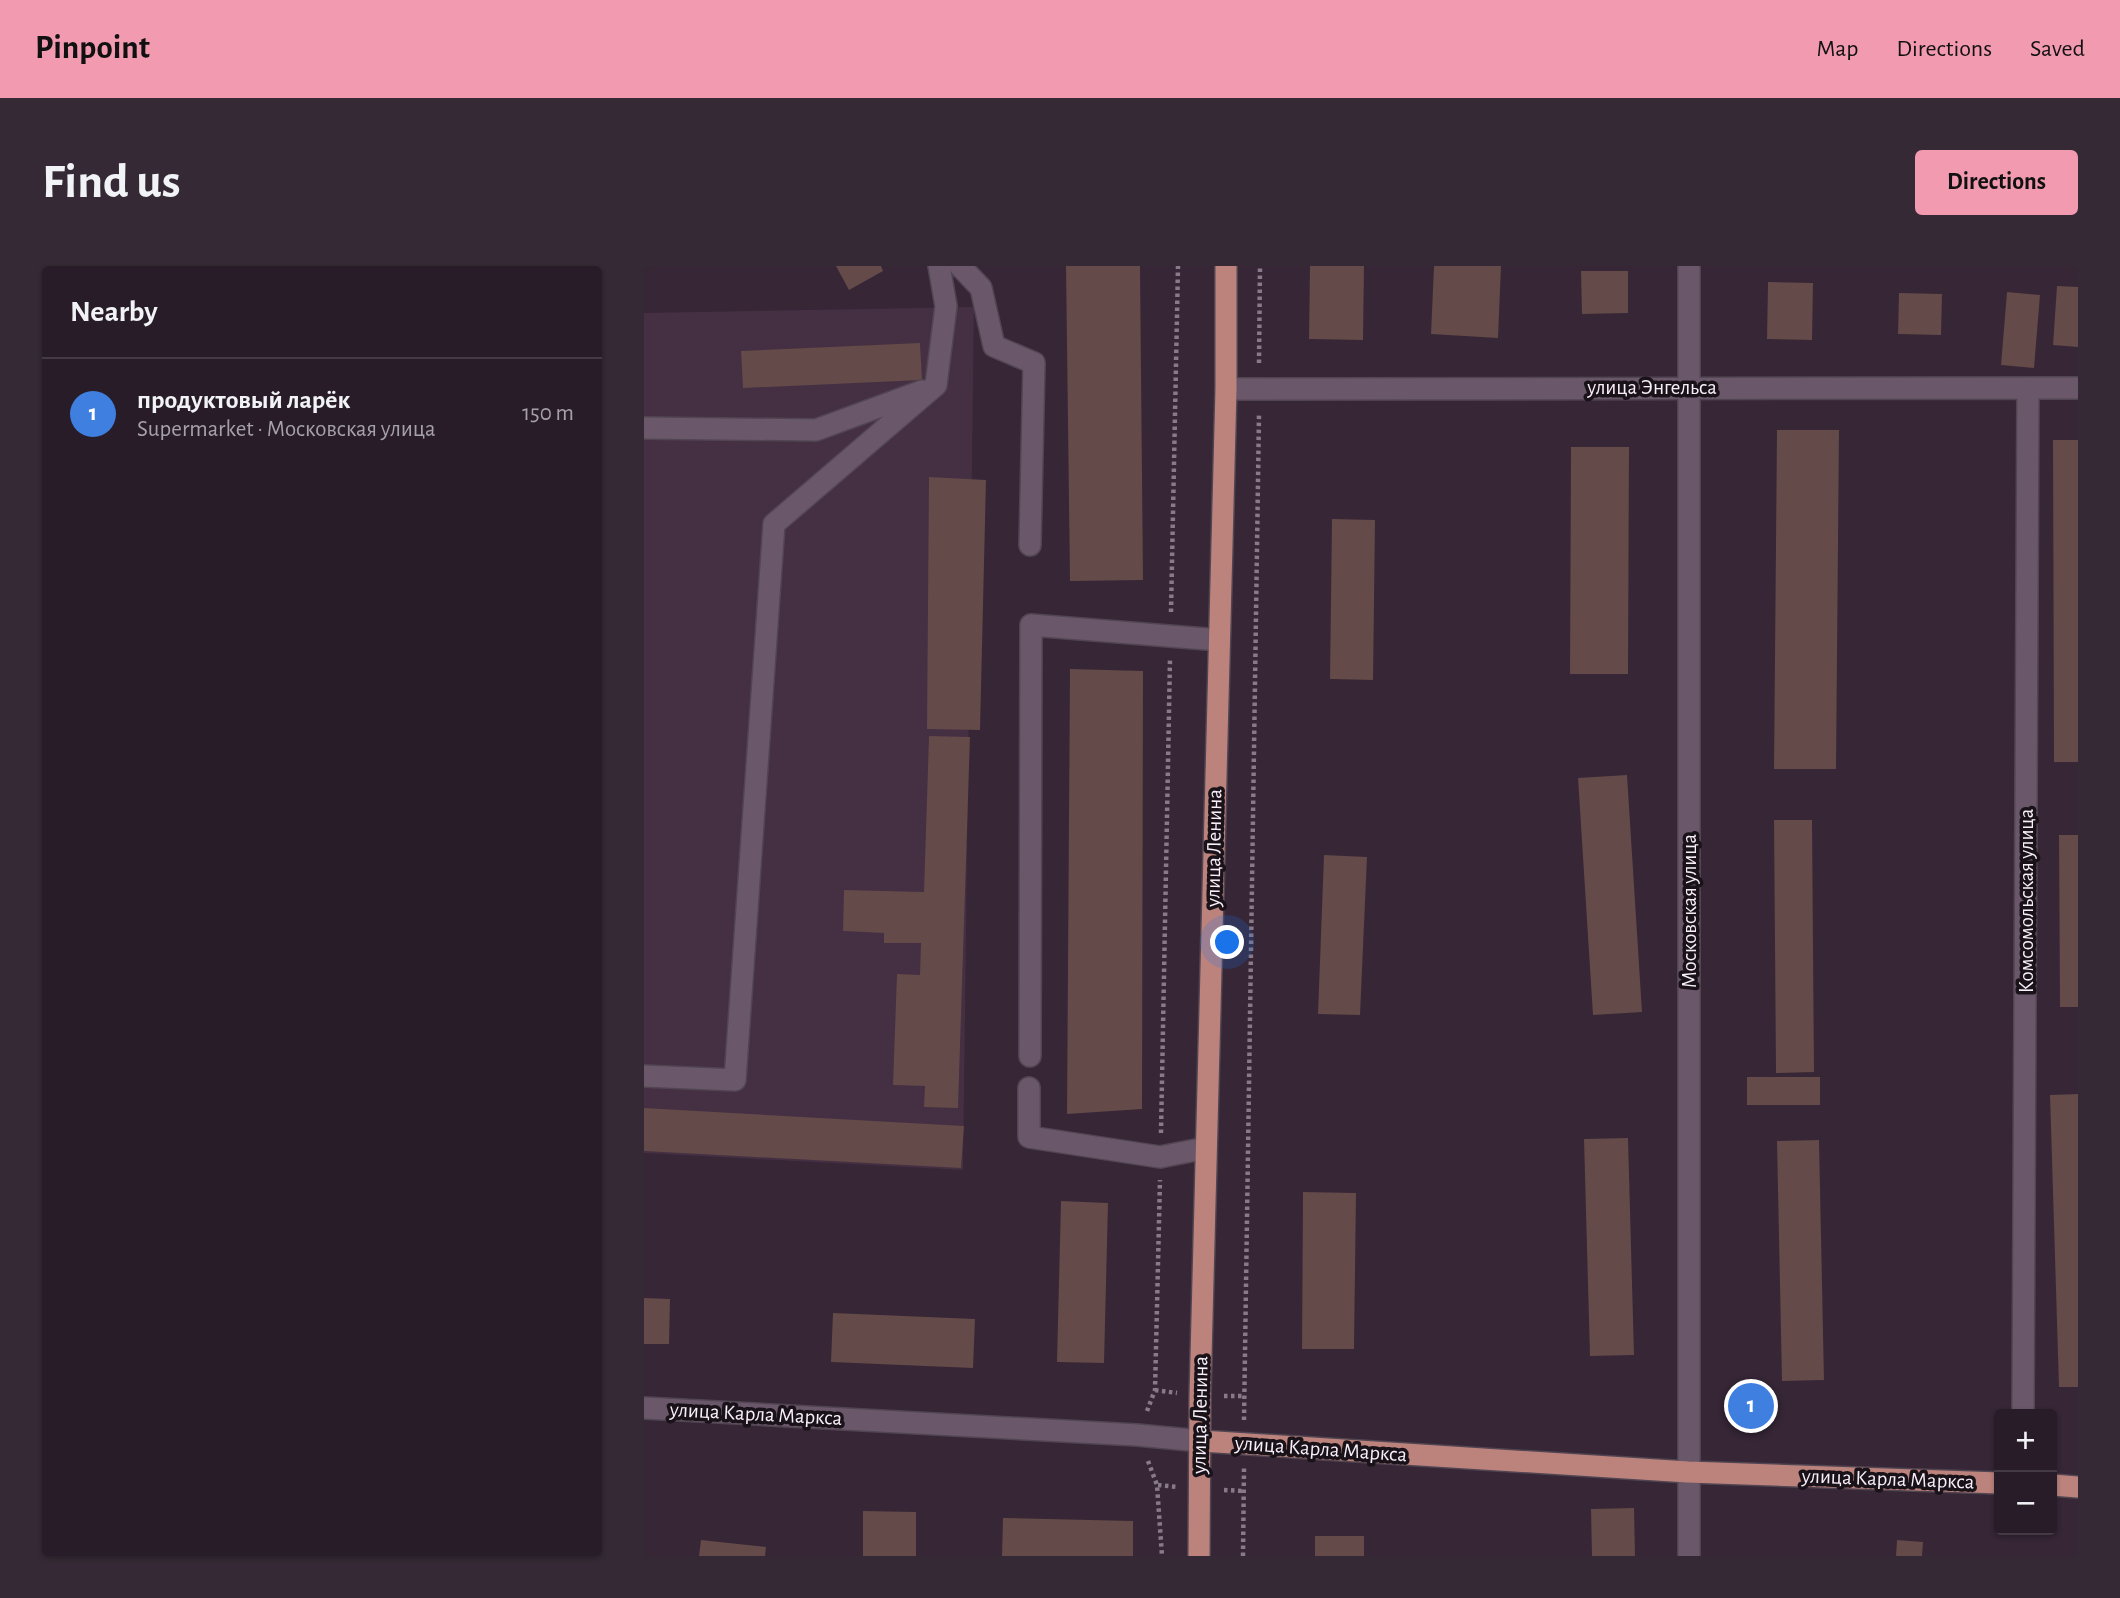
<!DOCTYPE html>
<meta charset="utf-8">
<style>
body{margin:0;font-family:"Alegreya Sans",sans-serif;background:#342934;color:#f1f3f6}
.controls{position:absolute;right:21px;bottom:21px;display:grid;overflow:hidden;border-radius:7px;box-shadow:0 2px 5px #0004}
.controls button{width:63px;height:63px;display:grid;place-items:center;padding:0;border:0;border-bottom:2px solid #443a45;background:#281c28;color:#f1f3f6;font:35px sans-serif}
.you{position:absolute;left:584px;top:677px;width:24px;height:24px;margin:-18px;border:5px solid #fff;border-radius:50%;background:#1a73e8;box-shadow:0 0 0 10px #1a73e833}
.badge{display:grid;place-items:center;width:46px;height:46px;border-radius:50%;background:#f29ab0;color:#fff;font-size:23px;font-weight:700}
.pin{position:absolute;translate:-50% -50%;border:4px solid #fff;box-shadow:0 2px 7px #0006}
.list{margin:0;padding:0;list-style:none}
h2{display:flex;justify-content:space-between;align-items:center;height:91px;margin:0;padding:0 28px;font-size:30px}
h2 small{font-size:23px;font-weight:400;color:#a5a1a8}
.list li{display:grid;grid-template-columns:46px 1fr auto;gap:21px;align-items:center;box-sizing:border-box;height:112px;padding:0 28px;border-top:2px solid #443a45}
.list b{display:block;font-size:26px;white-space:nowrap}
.list p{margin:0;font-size:23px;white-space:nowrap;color:#a5a1a8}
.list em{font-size:23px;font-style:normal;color:#a5a1a8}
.map{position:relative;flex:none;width:1434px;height:1290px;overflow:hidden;border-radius:7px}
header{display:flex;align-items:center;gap:42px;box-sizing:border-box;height:98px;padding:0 35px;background:#f29ab0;color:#111}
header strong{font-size:33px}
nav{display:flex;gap:38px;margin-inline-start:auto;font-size:24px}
.intro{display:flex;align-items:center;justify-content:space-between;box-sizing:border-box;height:168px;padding:0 42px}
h1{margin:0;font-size:49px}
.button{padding:18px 32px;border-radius:7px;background:#f29ab0;color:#111;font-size:24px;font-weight:700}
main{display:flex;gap:42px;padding:0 42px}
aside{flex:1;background:#281c28;border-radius:7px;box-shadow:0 2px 5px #0004}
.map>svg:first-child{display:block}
</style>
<header>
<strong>Pinpoint</strong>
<nav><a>Map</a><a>Directions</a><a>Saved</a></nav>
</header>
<div class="intro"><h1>Find us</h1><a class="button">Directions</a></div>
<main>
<aside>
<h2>Nearby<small></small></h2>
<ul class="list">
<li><span class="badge" style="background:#3f7fe0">1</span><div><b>продуктовый ларёк</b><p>Supermarket · Московская улица</p></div><em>150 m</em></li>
</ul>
</aside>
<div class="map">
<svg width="1434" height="1290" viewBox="0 0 1434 1290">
<rect width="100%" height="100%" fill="#362636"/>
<!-- built -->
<path fill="#442f43" d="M330 41 319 904 0 887V47Z"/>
<!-- building -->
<path fill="#644a48" d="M192 0H237L239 5 205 24Z
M422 0H496L499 314 426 315Z
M666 0H720L719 74 665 73Z
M790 0H857L854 72 787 68Z
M937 5H984V47L938 48Z
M1124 16 1169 17 1168 74 1123 73Z
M1413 20 1434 21V81L1409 79Z
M1363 26 1396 29 1390 102 1357 99Z
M1255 27 1298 28 1297 69 1254 68Z
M276 77 278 114 99 122 97 85Z
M1133 164H1195L1192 503H1130Z
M1409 174H1434V496H1410Z
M927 181H985L984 408H926Z
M285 211 342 214 336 464 283 463Z
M688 253 731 254 729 414 686 413Z
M426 403 499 405 498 843 423 848Z
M285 470 326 471 314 842 280 841 281 820 249 819 253 708 276 709 277 677H240V667L199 665 200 624 280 626Z
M983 509 998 746 949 749 934 512Z
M1130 554H1168L1170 806 1132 807Z
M1415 569H1434V741H1416Z
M680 589 723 591 716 749 674 748Z
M1103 811H1176V839H1103Z
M1434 828V1121H1415L1406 829Z
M0 842 320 860 317 902 0 885Z
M984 872 990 1089 946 1090 940 873Z
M1175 874 1180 1114 1138 1115 1133 875Z
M659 926 712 927 710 1083H658Z
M417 935 464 937 460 1097 413 1096Z
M0 1032 26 1033 25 1078H0Z
M189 1047 331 1053 329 1102 187 1096Z
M1092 1119 1123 1121 1121 1161 1090 1160Z
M990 1242 991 1290H948L947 1243Z
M219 1245 272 1246V1290H219Z
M359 1252 489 1255V1290H358Z
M671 1270H720V1290H671Z
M57 1274 122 1281 121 1290H55Z
M1253 1274 1279 1276 1278 1290H1252Z"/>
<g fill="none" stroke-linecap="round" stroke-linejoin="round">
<defs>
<path id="minor" d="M316 0 337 22 350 80 390 97 386 279
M582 123 1434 122
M0 162 172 164 278 125
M386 790 387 359 575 374
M0 810 91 814 130 258 292 119 302 40 295 0
M385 822V871L516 891 562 882
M0 1142 493 1169 557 1175
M1379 1148 1384 122
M1045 1290V0"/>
<path id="major" d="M557 1175 1044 1206 1355 1217
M1408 1219 1434 1221
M555 1290 556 1130 582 123V0"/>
</defs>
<!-- minor casing -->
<use href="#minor" stroke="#524552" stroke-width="24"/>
<!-- major casing -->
<use href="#major" stroke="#524552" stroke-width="24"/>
<!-- path -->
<path stroke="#887a88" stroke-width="4.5" stroke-dasharray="3.5 3.5" stroke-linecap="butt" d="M615 97 616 0
M527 346 534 0
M517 867 526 393
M511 1124 533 1127
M580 1130H600
M503 1145 511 1124 516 914
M600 1154 615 148
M504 1195 513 1219 518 1290
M514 1219 533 1221
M580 1224 600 1225
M599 1290 600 1201"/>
<!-- minor -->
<use href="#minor" stroke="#6a586a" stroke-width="21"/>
<!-- major -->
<use href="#major" stroke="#bc837d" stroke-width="21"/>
</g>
<g text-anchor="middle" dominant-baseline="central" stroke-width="7" stroke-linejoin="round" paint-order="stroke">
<!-- street labels -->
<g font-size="21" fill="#f8eef8" stroke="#191219">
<text x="1008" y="121">улица Энгельса</text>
<text transform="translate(570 582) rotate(-89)">улица Ленина</text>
<text transform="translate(1382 635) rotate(-90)">Комсомольская улица</text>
<text transform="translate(1045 645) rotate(-90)">Московская улица</text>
<text transform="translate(112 1148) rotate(3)">улица Карла Маркса</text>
<text transform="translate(556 1149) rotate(-89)">улица Ленина</text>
<text transform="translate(677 1183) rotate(4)">улица Карла Маркса</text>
<text transform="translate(1244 1213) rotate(2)">улица Карла Маркса</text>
</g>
</g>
</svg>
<div class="controls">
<button>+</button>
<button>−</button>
</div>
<div class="you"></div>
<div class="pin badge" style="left:1107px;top:1140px;background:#3f7fe0">1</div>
</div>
</main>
